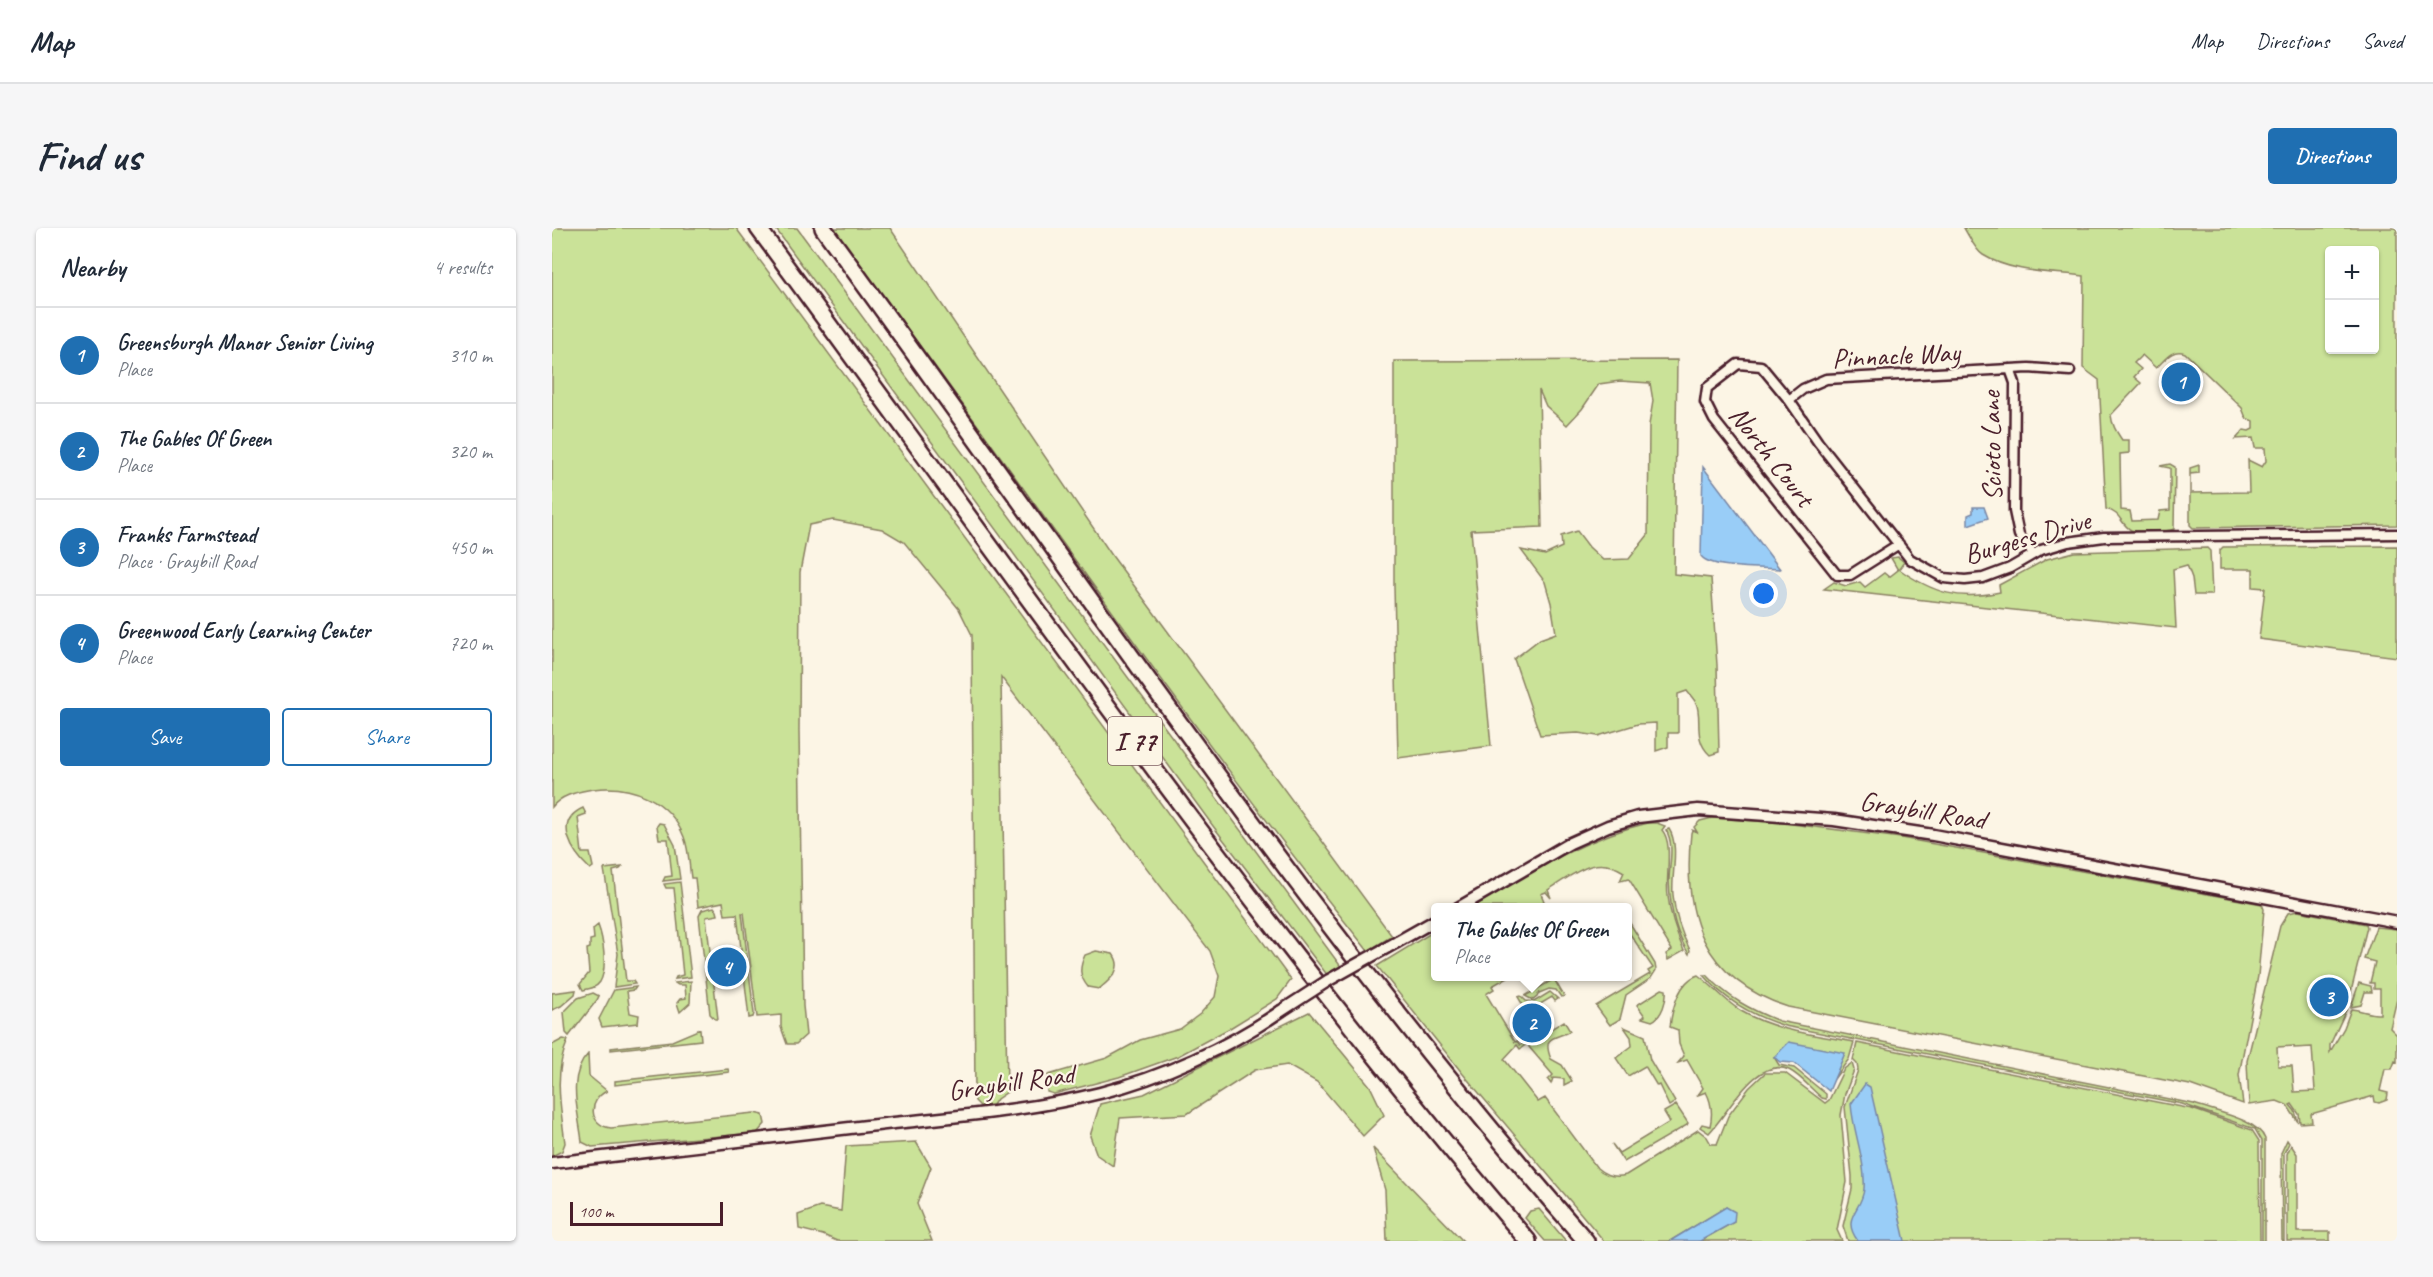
<!DOCTYPE html>
<meta charset="utf-8">
<style>
body{margin:0;font-family:Caveat,sans-serif;background:#f6f6f7;color:#1f2937}
.controls{position:absolute;right:18px;top:18px;display:grid;overflow:hidden;border-radius:6px;box-shadow:0 2px 4px #0004}
.controls button{width:54px;height:54px;display:grid;place-items:center;padding:0;border:0;border-bottom:2px solid #e0e1e3;background:#fff;color:#1f2937;font:30px sans-serif}
.scale{position:absolute;left:18px;bottom:15px;width:153px;box-sizing:border-box;padding-left:6px;border:3px solid #4a1f2b;border-top:0;font-size:16px;line-height:21px;white-space:nowrap;color:#4a1f2b;-webkit-text-stroke:4px #fcf5e5;paint-order:stroke}
.you{position:absolute;left:1212px;top:366px;width:21px;height:21px;margin:-15px;border:4px solid #fff;border-radius:50%;background:#1a73e8;box-shadow:0 0 0 9px #1a73e833}
.badge{display:grid;place-items:center;width:39px;height:39px;border-radius:50%;background:#1f6fb2;color:#fff;font-size:20px;font-weight:700}
.pin{position:absolute;translate:-50% -50%;border:3px solid #fff;box-shadow:0 2px 6px #0006}
.popup{position:absolute;left:879px;top:675px;width:201px;height:78px;box-sizing:border-box;display:grid;place-content:center;border-radius:6px;background:#fff;filter:drop-shadow(0 2px 4px #0005);font-size:20px;white-space:nowrap;color:#747a83}
.popup b{font-size:22px;color:#1f2937}
.popup::after{content:'';position:absolute;left:50%;top:100%;margin-left:-12px;border:12px solid transparent;border-top-color:#fff}
.list{margin:0;padding:0;list-style:none}
h2{display:flex;justify-content:space-between;align-items:center;height:78px;margin:0;padding:0 24px;font-size:26px}
h2 small{font-size:20px;font-weight:400;color:#747a83}
.list li{display:grid;grid-template-columns:39px 1fr auto;gap:18px;align-items:center;box-sizing:border-box;height:96px;padding:0 24px;border-top:2px solid #e0e1e3}
.list b{display:block;font-size:22px;white-space:nowrap}
.list p{margin:0;font-size:20px;white-space:nowrap;color:#747a83}
.list em{font-size:20px;font-style:normal;color:#747a83}
.actions{display:flex;gap:12px;padding:18px 24px}
.actions a{flex:1;padding:14px 0;border:2px solid #1f6fb2;border-radius:6px;text-align:center;font-size:21px;color:#1f6fb2}
.actions .main{background:#1f6fb2;color:#fff}
.map{position:relative;flex:none;width:1845px;height:1013px;overflow:hidden;border-radius:6px}
header{display:flex;align-items:center;gap:36px;box-sizing:border-box;height:84px;padding:0 30px;background:#fff;border-bottom:2px solid #e0e1e3}
header strong{font-size:28px}
nav{display:flex;gap:33px;margin-inline-start:auto;font-size:21px}
.intro{display:flex;align-items:center;justify-content:space-between;box-sizing:border-box;height:144px;padding:0 36px}
h1{margin:0;font-size:42px}
.button{padding:15px 27px;border-radius:6px;background:#1f6fb2;color:#fff;font-size:21px;font-weight:700}
main{display:flex;gap:36px;padding:0 36px}
aside{flex:1;background:#fff;border-radius:6px;box-shadow:0 2px 4px #0004}
.map>svg:first-child{display:block}
</style>
<header>
<strong>Map</strong>
<nav><a>Map</a><a>Directions</a><a>Saved</a></nav>
</header>
<div class="intro"><h1>Find us</h1><a class="button">Directions</a></div>
<main>
<aside>
<h2>Nearby<small>4 results</small></h2>
<ul class="list">
<li><span class="badge">1</span><div><b>Greensburgh Manor Senior Living</b><p>Place</p></div><em>310 m</em></li>
<li><span class="badge">2</span><div><b>The Gables Of Green</b><p>Place</p></div><em>320 m</em></li>
<li><span class="badge">3</span><div><b>Franks Farmstead</b><p>Place · Graybill Road</p></div><em>450 m</em></li>
<li><span class="badge">4</span><div><b>Greenwood Early Learning Center</b><p>Place</p></div><em>720 m</em></li>
</ul>
<div class="actions"><a class="main">Save</a><a>Share</a></div>
</aside>
<div class="map">
<svg width="1845" height="1013" viewBox="0 0 1845 1013">
<rect width="100%" height="100%" fill="#fcf5e5"/>
<filter id="ink" filterUnits="userSpaceOnUse"><feTurbulence type="fractalNoise" baseFrequency=".0167" numOctaves="2"/><feDisplacementMap in="SourceGraphic" scale="12" xChannelSelector="R" yChannelSelector="G"/><feConvolveMatrix kernelMatrix="1 2 1 2 8 2 1 2 1" color-interpolation-filters="sRGB"/></filter>
<g filter="url(#ink)">
<!-- green -->
<path fill="#cae298" stroke="#8a8062" stroke-width="1.5" fill-rule="evenodd" d="M0 0H184L739 752 725 771 678 800 626 828 567 849 502 866 495 864 496 847 555 830 588 812 628 801 648 786 663 769 667 748 658 723 449 449 455 864 445 871 441 877 428 878 423 873 420 407 407 381 352 314 330 301 281 292 257 297 248 344 247 503 251 778 254 807 244 816H235L229 799V787L205 789 192 685H190L202 786 201 789 197 790 185 686 173 687 171 674 146 679 143 650H139C137 636 137 622 132 609 117 571 79 556 41 561 26 564 10 566 0 579Z
M223 0H245L790 740 776 748 661 598Z
M281 0H338L561 329 840 708 816 723C629 489 461 240 281 0Z
M1412 0H1845V297L1641 300 1638 297V240L1647 237V245L1638 246V265L1697 264 1696 232 1710 239 1714 233 1713 220H1703L1701 210 1684 211 1692 202 1697 203 1701 201V193L1694 190 1690 180 1633 125C1620 120 1613 132 1604 140L1590 127 1582 135 1589 141 1582 149 1589 155 1559 187C1560 197 1564 203 1570 212H1577V225L1568 226 1569 282 1578 283 1580 293 1606 292 1608 283 1618 282V240L1608 238 1618 236 1623 239 1622 301C1616 304 1586 305 1579 302 1568 296 1570 285 1554 281L1547 152 1531 140 1532 48C1499 44 1460 45 1431 27 1423 22 1417 8 1412 0ZM1778 22H1822V122H1778Z
M1125 132 1122 346 1159 350 1165 437 1167 524 1158 527C1140 511 1151 489 1144 475 1142 471 1138 467 1135 463L1126 466V505H1116V519L1104 523V495L1086 496 1046 508 1026 505 988 507 962 431 988 411 1004 405 999 375 993 354 969 322 993 327 1010 319 1009 308 1025 303 1037 319 1051 332 1077 331 1096 307 1097 197 1101 173 1098 155 1068 153 1047 156 1030 181 1015 197 994 178 987 162 990 299 919 302 939 518 846 530 842 359V133Z
M1845 318V429L1707 411 1713 360 1701 359V341H1668V322L1671 319Z
M1655 320 1658 323 1660 367H1642L1640 350 1635 337 1621 341 1624 400 1272 361 1282 354 1294 358 1308 354 1313 359 1332 345 1337 349 1346 342 1339 330 1346 329 1352 334 1347 341C1381 365 1407 373 1448 364L1447 357 1495 331 1522 324Z
M31 580 34 586 26 589 30 625H38L41 639 38 641C21 625 0 594 31 580Z
M1160 590 1232 595 1349 610 1710 676 1712 681 1706 748 1687 847 1691 876 1638 857 1236 779C1151 751 1130 688 1139 605L1140 602 1145 604 1142 599 1148 593Z
M107 595 112 596 123 617 128 651 111 653 113 649 120 648 116 611H107L105 598Z
M1096 595H1105L1113 598 1110 602C1122 616 1113 649 1116 668 1118 687 1124 705 1132 723L1116 732 1114 726 1120 722 1077 651 1068 653 1072 644C1042 625 1023 646 996 662L999 670 994 664 989 666 992 673 988 677 989 679H921C977 646 1031 610 1096 595Z
M1117 601C1128 618 1119 647 1121 667 1123 687 1129 705 1138 722L1137 726C1123 705 1118 678 1117 653 1117 637 1123 617 1114 602Z
M70 639 68 641 61 643 74 753H81L83 756 62 759 66 726 52 641Z
M128 654 139 749 123 751 124 749 131 747 122 660H114L112 656Z
M162 679 165 683 166 687 154 689 166 791H163L158 786 147 688 150 682Z
M1746 683 1814 696 1815 699 1795 780 1778 817V824L1792 800 1799 781C1810 782 1816 786 1828 786V761H1822V755H1818L1823 734 1812 731 1824 699 1845 701V771L1838 800 1845 807V834L1843 833 1840 841H1833L1828 863 1836 865 1835 872 1827 875 1823 874 1822 868 1759 886 1760 894 1748 895 1747 886 1740 876 1738 877 1743 883 1746 894 1735 877 1725 873 1697 877 1695 833 1728 698 1736 685ZM1742 818V820L1760 819 1763 863 1742 864 1740 838H1726L1725 819Z
M1076 692 1103 736 1104 742 1099 750 1074 767 1068 791 1058 797 1044 778 1098 746 1096 743 1101 740 1076 703Z
M46 697C51 710 56 740 48 754 44 760 37 761 31 762L28 756 37 745 35 721 38 720V712L42 711 41 701Z
M884 702V748L956 749 940 758 942 761 934 766 963 814 965 813 968 817 975 813 976 815 968 821 965 817 952 831 986 874 993 870 1045 940C1054 948 1063 950 1074 947L1146 902 1155 909 1159 916H1165L1176 888 1197 860 1213 845H1233L1273 875 1277 872 1292 841 1300 835 1302 842 1293 866 1289 887 1295 954 1285 1002 1290 1013H1148L1182 994 1174 979 1118 1013H1052L911 846 825 738Z
M544 723 561 726C572 741 559 751 547 761L536 759C527 748 527 740 533 727Z
M1146 747C1161 758 1173 773 1189 783 1223 803 1264 807 1302 814L1297 831 1282 851 1292 826 1222 829 1227 837 1242 840 1274 866V871L1270 870C1260 862 1249 848 1237 842 1204 827 1176 886 1157 905L1148 899 1150 896 1158 898C1161 885 1160 875 1154 864L1146 867 1151 860 1135 832 1126 835 1132 828 1127 816 1126 802 1118 799C1120 781 1127 753 1146 747Z
M1152 747H1155C1176 770 1199 782 1227 793L1642 876C1661 883 1706 891 1713 911V1013H1710V913L1703 901 1630 876 1233 798C1201 788 1173 773 1152 747Z
M1002 751 1012 768 1009 769 1004 762 997 761 987 765 985 769 981 772 973 768Z
M139 753 138 775 128 784 125 775 128 771 134 770 133 757H126L123 755Z
M1807 755 1819 758 1820 764H1813L1809 777 1799 779Z
M84 759 82 762 75 763 78 785 87 787 86 795 50 799 47 791 62 762Z
M1110 761 1114 762C1115 772 1110 789 1100 793L1090 790 1093 788 1085 777Z
M24 762 23 766 9 778 0 782V765Z
M998 764 1006 771 1003 773 1000 769 975 784 966 769 969 768 974 773 982 774Z
M41 765 47 768 45 772 17 808 14 805 12 784 26 770Z
M757 784 818 858 832 887 811 908 765 854 735 837 703 842 635 886 568 890 561 938 545 927 538 908 548 876 592 866Z
M1012 793 1018 803C1005 811 989 806 999 831L1010 837 1020 853 1012 857V851L1001 850 999 856 996 852 1001 847 977 819 979 813Z
M1072 799 1093 808 1098 832 1123 874 1117 878 1107 857 1105 858 1093 838 1076 848 1064 830 1080 818 1079 809Z
M148 801 149 812 59 822V820L120 813Z
M11 811 16 812C1 846 9 880 13 915L10 923 0 928V817Z
M1305 815 1640 881 1700 902 1707 913 1708 1013H1296L1291 998 1300 961V948L1293 879 1306 842 1305 836 1301 832Z
M36 826 37 848 55 863C36 872 36 897 59 900L202 885 211 887 213 896 205 905 40 919 30 914C27 886 14 849 36 826Z
M176 841 177 844 63 857V853Z
M1124 877 1136 895 1135 897 1072 934 1060 916 1067 925 1118 894 1112 884Z
M1735 912 1737 915 1732 925V1013H1730L1729 925Z
M364 914 379 939 365 976 380 1013H285L271 1007 247 1001 246 987 268 979 289 983 294 918Z
M1739 917 1745 926V1004H1778V1013H1735V926Z
M821 920 911 1013H835L833 962Z
M987 981 1014 1013H993L973 990 978 983Z"/>
<!-- water -->
<path fill="#99cdf7" stroke="#7987a5" stroke-width="1.5" d="M1151 239 1228 341C1211 340 1158 341 1149 328Z
M1421 279H1432L1436 290 1416 297V287L1421 285Z
M1237 814 1293 825 1277 863 1242 835 1228 834 1222 829Z
M1313 856 1318 859 1353 1013H1306C1288 989 1310 983 1312 961 1314 933 1301 904 1299 876Z
M1174 979 1183 984 1182 994 1148 1013H1118Z"/>
<g fill="none" stroke-linecap="round" stroke-linejoin="round">
<defs>
<path id="minor" d="M1458 141 1463 155 1462 283 1467 307 1481 326
M1237 172 1251 161 1274 151 1477 140 1518 143
M1347 316 1298 347H1285L1162 192 1153 174 1155 160 1186 136 1209 138 1237 172 1266 214 1358 331 1392 350 1413 352 1431 350 1458 340 1489 322 1516 314 1552 309 1845 306"/>
<path id="tertiary" d="M906 680 1018 615 1056 598 1086 589 1146 582 1282 592 1381 607 1845 694
M845 714 884 692
M0 935C105 923 210 911 315 898 392 889 472 884 548 865 611 849 675 820 729 783"/>
<path id="motorway" d="M206 0C457 341 700 691 976 1013
M271 0C521 341 755 694 1034 1013"/>
</defs>
<!-- minor casing -->
<use href="#minor" stroke="#4a1f2b" stroke-width="13"/>
<!-- tertiary casing -->
<use href="#tertiary" stroke="#4a1f2b" stroke-width="15"/>
<!-- motorway casing -->
<use href="#motorway" stroke="#4a1f2b" stroke-width="20"/>
<!-- minor -->
<use href="#minor" stroke="#fcf5e5" stroke-width="8"/>
<!-- tertiary -->
<use href="#tertiary" stroke="#fcf5e5" stroke-width="10"/>
<!-- motorway -->
<use href="#motorway" stroke="#fcf5e5" stroke-width="15"/>
<defs>
<path id="tertiary-bridge" d="M729 783 777 752 845 714"/>
</defs>
<!-- tertiary-bridge casing -->
<use href="#tertiary-bridge" stroke="#4a1f2b" stroke-width="15" stroke-linecap="butt"/>
<!-- tertiary-bridge -->
<use href="#tertiary-bridge" stroke="#fcf5e5" stroke-width="10"/>
</g>
</g>
<g text-anchor="middle" dominant-baseline="central" stroke-width="4.5" stroke-linejoin="round" paint-order="stroke">
<!-- shield labels -->
<rect fill="#fcf5e5" stroke="#7f5f63" stroke-width="1.5" x="556" y="489" width="54" height="48" rx="4.5"/>
<g font-size="27" font-weight="bold" fill="#4a1f2b">
<text x="583" y="513">I 77</text>
</g>
<!-- street labels -->
<g font-size="28" fill="#4a1f2b" stroke="#fcf5e5">
<text transform="translate(1344 127) rotate(-3)">Pinnacle Way</text>
<text transform="translate(1439 218) rotate(-91)">Scioto Lane</text>
<text transform="translate(1220 228) rotate(52)">North Court</text>
<text transform="translate(1475 309) rotate(-16)">Burgess Drive</text>
<text transform="translate(1371 582) rotate(9)">Graybill Road</text>
<text transform="translate(459 854) rotate(-8)">Graybill Road</text>
</g>
</g>
</svg>
<div class="controls">
<button>+</button>
<button>−</button>
</div>
<div class="scale">100 m</div>
<div class="you"></div>
<div class="pin badge" style="left:1629px;top:154px">1</div>
<div class="pin badge" style="left:980px;top:795px">2</div>
<div class="popup"><b>The Gables Of Green</b>Place</div>
<div class="pin badge" style="left:1777px;top:769px">3</div>
<div class="pin badge" style="left:175px;top:739px">4</div>
</div>
</main>
